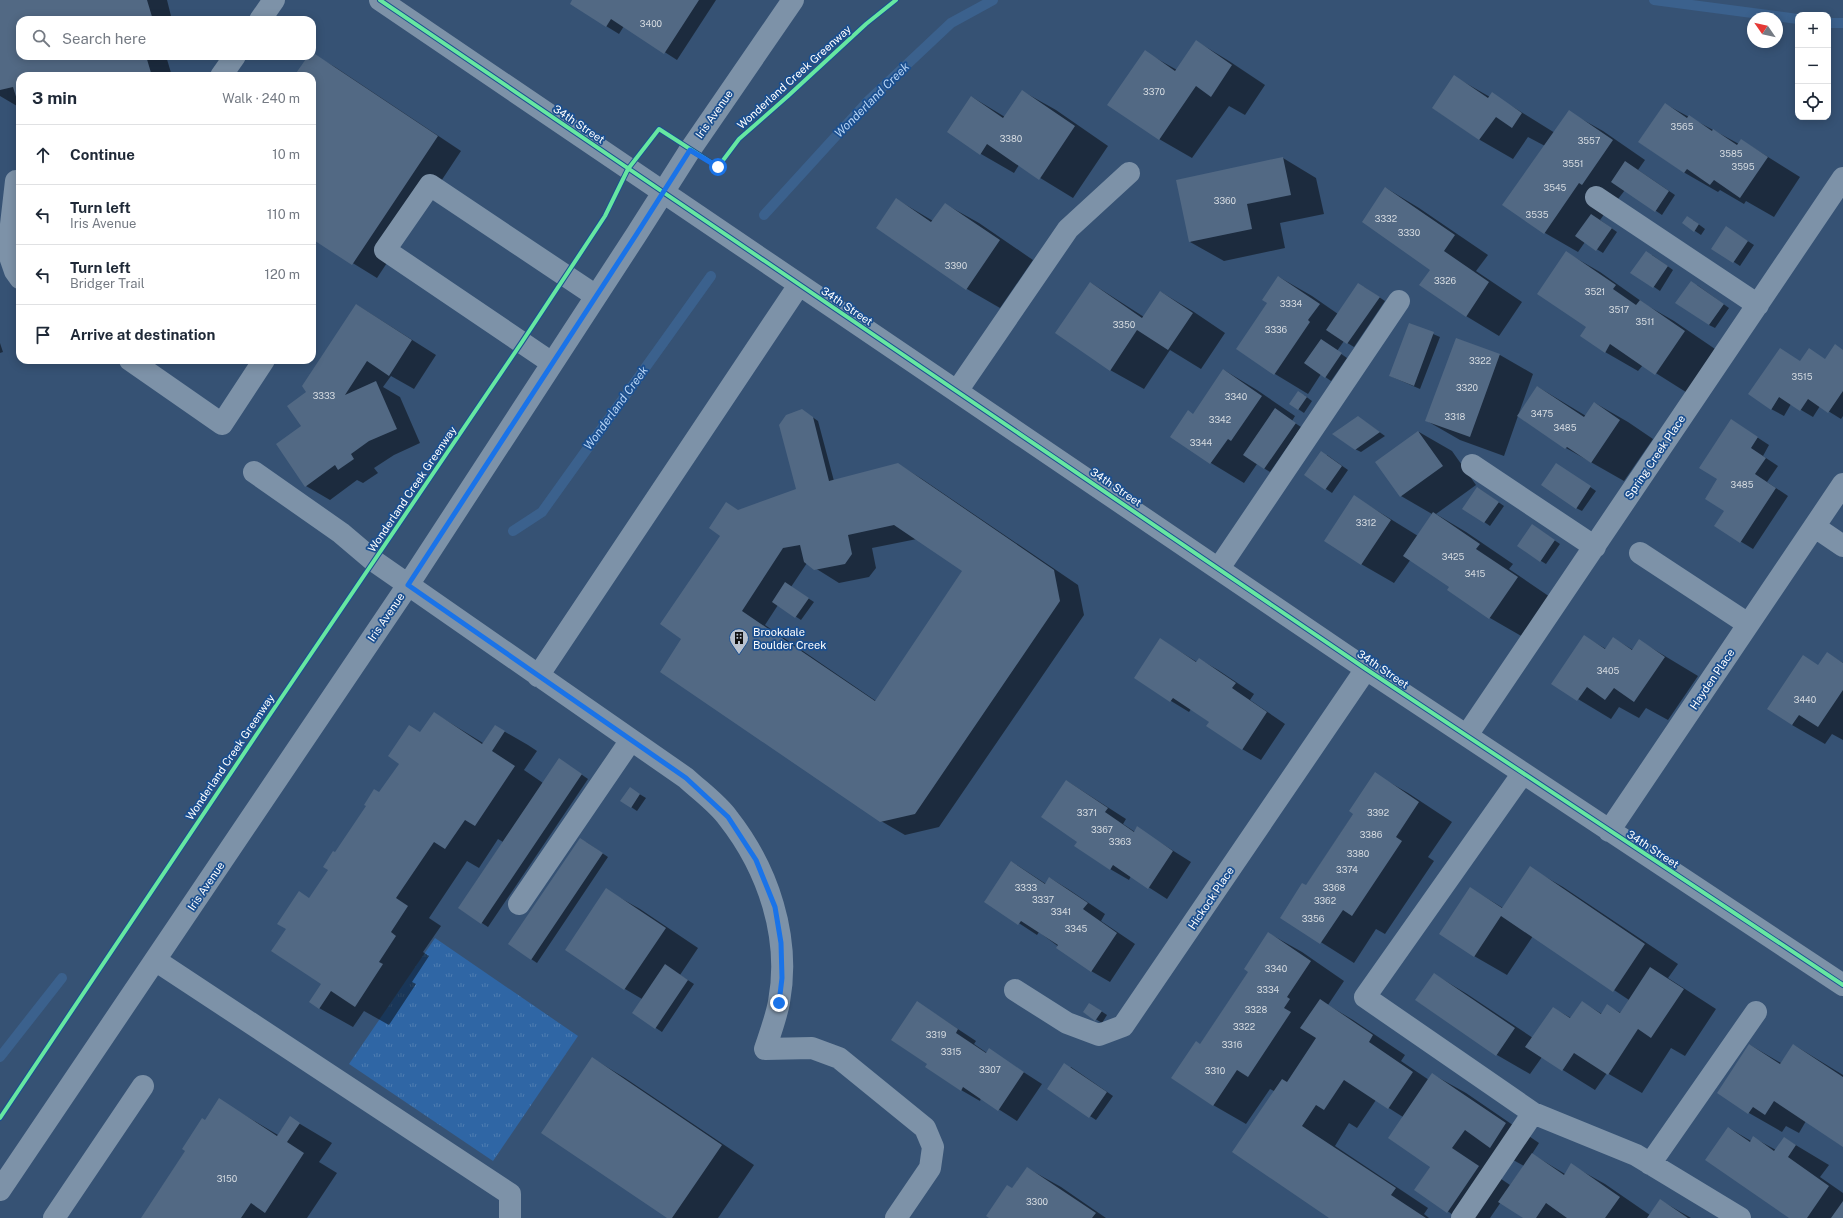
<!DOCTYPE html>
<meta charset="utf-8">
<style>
body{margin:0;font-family:"Public Sans",sans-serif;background:#f2f2f3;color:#1f2937}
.controls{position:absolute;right:12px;top:12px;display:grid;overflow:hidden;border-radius:8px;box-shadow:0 2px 10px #0003}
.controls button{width:36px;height:36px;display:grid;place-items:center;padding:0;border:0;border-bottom:1px solid #e0e1e3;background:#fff;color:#1f2937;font:20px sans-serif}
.compass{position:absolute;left:1747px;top:12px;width:36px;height:36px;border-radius:50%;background:#fff;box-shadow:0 2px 10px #0003;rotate:304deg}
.stop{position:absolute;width:12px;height:12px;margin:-9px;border:3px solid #1a73e8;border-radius:50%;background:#fff}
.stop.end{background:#1a73e8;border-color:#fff;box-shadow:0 1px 4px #0008}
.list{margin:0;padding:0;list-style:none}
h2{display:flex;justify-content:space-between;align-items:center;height:52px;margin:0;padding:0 16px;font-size:17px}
h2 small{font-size:13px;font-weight:400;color:#747a83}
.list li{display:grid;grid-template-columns:26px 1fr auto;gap:12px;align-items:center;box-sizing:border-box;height:60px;padding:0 16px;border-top:1px solid #e0e1e3}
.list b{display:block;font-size:15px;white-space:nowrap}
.list p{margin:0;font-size:13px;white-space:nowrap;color:#747a83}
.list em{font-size:13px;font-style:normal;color:#747a83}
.icon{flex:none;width:22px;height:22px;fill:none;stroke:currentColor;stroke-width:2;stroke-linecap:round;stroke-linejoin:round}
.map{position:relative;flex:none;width:1843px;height:1218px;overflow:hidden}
.search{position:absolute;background:#fff;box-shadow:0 2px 10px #0003;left:16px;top:16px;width:300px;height:44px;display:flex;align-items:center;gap:10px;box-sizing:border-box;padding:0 14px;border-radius:12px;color:#747a83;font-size:15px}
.panel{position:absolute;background:#fff;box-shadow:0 2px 10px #0003;left:16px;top:72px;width:300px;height:292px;border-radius:12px}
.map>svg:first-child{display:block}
</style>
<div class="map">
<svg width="1843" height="1218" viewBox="0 0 1843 1218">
<defs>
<pattern id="park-tufts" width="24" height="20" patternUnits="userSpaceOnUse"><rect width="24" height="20" fill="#2f66a5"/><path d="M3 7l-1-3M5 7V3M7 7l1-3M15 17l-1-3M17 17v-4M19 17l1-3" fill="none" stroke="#4e7db2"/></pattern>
</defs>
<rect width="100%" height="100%" fill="#365274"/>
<!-- park -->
<path fill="url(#park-tufts)" d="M435 938 578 1036 493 1161 349 1064Z"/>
<!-- shadow -->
<path fill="#0007" fill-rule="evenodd" d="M0 0H167L172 20H20V56H166L172 76H20V105L17 106 0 96Z
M573 0H716L677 60 624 26 619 34 606 26Z
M1196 41 1229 61 1265 85 1245 115 1229 106 1192 158 1159 139 1145 52 1177 70Z
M312 54 335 67 461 151 377 278 312 238V76H296L309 56H312Z
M1455 77 1490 97 1492 94 1555 133 1569 112 1603 131 1645 160 1638 170 1675 195 1662 215 1625 190 1615 203 1613 202 1600 220 1617 232 1603 253 1585 242 1578 252 1545 233V146L1528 137 1513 159 1480 140 1433 108Z
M1022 91 1056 110 1108 146 1073 198 1019 165 1014 173 981 154 972 97 1005 117Z
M1665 104 1739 144 1741 140 1800 177 1774 217 1746 201 1744 204 1720 190 1718 192 1685 173 1639 142Z
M1283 158 1316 178 1324 214 1280 223 1285 248 1224 261 1190 242Z
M1386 188 1419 208 1488 255 1476 271 1522 302 1499 336 1466 316 1431 269Z
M896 199 933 221 945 204 979 223 1033 260 1000 308 967 289 877 228Z
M1693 220 1705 229 1701 235 1683 223Z
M1732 231 1754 245 1740 266 1713 248Z
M1567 253 1600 272 1648 306 1674 321 1718 351 1689 394 1643 365 1638 371 1605 352 1587 327Z
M1652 255 1673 270 1660 291 1632 272Z
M1279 277 1312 296 1338 314 1364 287 1385 301 1354 347 1344 341 1337 351 1347 358 1331 381 1321 374 1308 394 1275 374 1237 349 1268 303Z
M1091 283 1144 317 1161 292 1194 312 1225 333 1201 369 1170 350 1144 389 1110 370Z
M1697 285 1729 308 1715 328 1709 325Z
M357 305 436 355 414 389 391 376 383 387 400 397 420 443 394 455 374 468 378 473 363 483 357 480 330 500 306 486 303 426 307 392Z
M1410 324 1440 337 1420 389 1390 376Z
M1457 339 1500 355 1533 374 1519 413 1538 387 1586 416 1595 403 1628 422 1653 439 1624 481 1566 448 1518 416 1504 456 1460 440 1427 421Z
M0 343 3 352 0 353Z
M1843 350V416L1841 419 1820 406 1813 417 1791 404 1784 416 1771 409 1801 362 1826 360Z
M1224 370 1257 390 1295 416 1292 421 1301 427 1270 472 1257 464 1244 483 1211 463 1172 437 1194 415Z
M1304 395 1312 401 1304 413 1298 409Z
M808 414 818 421 834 481 898 464 922 479 1078 585 1084 615 939 827 905 835 881 821 682 639 797 490ZM917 539 964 571 876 701 765 625 778 605 801 620 814 602 791 587 807 563 839 583 869 577 876 568 872 548Z
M1364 421 1385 436 1361 452 1355 449Z
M1743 428 1769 445 1763 456 1778 466 1767 482 1788 496 1753 549 1715 526 1725 511Z
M1419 432 1452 451 1476 485 1436 514 1466 532 1513 564 1509 569 1550 597 1523 637 1490 618 1450 587 1411 559 1394 583 1361 564 1355 497 1418 536 1432 514 1401 496Z
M1327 455 1348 470 1332 493 1305 475Z
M1562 468 1596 491 1582 511 1576 508Z
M1478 488 1504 506 1490 526 1464 508Z
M1538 529 1560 544 1546 564 1541 561Z
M1585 637 1606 649 1613 638 1633 650 1640 641 1698 676 1668 720 1646 708 1639 718 1619 707 1611 719 1553 684Z
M1161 640 1197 662 1199 659 1218 670 1254 694 1250 700 1285 724 1261 760 1242 749 1210 722 1191 709 1189 712 1171 701Z
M1827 653 1843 663V740L1832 734 1825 744 1792 725 1819 666Z
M434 713 483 743 495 726 528 745 537 751 524 770 543 783 565 763 588 779 488 927 459 908 503 842 498 839 479 868 467 861 429 918 441 926 423 952 429 956 412 982 416 984 389 1025 364 1011 353 1027 319 1008 323 984 310 899 329 870 336 853 380 793Z
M1375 774 1408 793 1452 822 1428 857 1434 861 1385 934 1376 929 1354 963 1281 917 1306 886 1354 813Z
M1067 781 1126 819 1123 824 1135 832 1137 828 1191 862 1167 899 1131 876 1129 880 1110 869Z
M636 792 646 798 637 811 631 807Z
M586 842 608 857 537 963 531 959Z
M1012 862 1046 884 1050 878 1068 889 1105 914 1101 921 1135 944 1110 982 1091 971 1039 932 1037 935 985 901Z
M1530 868 1563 887 1678 964 1668 978 1716 1009 1685 1056 1671 1048 1642 1093 1607 1073 1595 1090 1542 1057 1530 1074 1497 1055 1416 1000 1434 974 1467 994 1533 1038 1553 1008 1571 1018 1582 1002 1602 1014 1608 1006 1621 1013 1629 1000 1533 936 1507 975 1474 956 1470 888 1503 908Z
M606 890 640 909 698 948 680 975 694 984 662 1032 633 1013 642 999 625 989Z
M1268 933 1302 952 1344 981 1328 1005 1353 1020 1405 1055 1401 1061 1429 1080 1432 1074 1466 1093 1539 1143 1532 1154 1565 1174 1571 1165 1605 1184 1650 1215 1660 1200 1691 1218H1524L1501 1202 1490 1218H1458L1415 1190 1431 1166 1403 1117 1376 1100 1357 1128 1349 1123 1335 1146 1428 1208 1424 1214 1429 1218H1331L1274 1091 1270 1089 1246 1124 1213 1105 1200 1045 1249 972ZM1497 1151 1524 1166 1510 1185 1485 1168Z
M917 1002 976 1041 974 1044 987 1053 989 1050 1042 1084 1017 1121 981 1098 980 1101 961 1090Z
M1095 1007 1107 1015 1102 1023 1084 1012Z
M1750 1045 1781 1063 1794 1045 1843 1075V1145L1806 1121 1799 1133 1786 1126 1782 1132 1749 1113Z
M592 1058 625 1078 754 1165 718 1218H668Z
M1071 1067 1113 1096 1096 1120 1048 1089Z
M219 1100 278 1135 290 1118 332 1143 319 1162 337 1173 307 1218H142Z
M1729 1128 1751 1141 1754 1138 1776 1150 1784 1138 1829 1165 1820 1177 1843 1193V1218H1791Z
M1027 1168 1061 1187 1106 1218H991Z"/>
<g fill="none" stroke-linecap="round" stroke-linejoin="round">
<!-- stream -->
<path stroke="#3b618d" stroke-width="10" d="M1654 0 1798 19
M1828 23H1843
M764 215 867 102 951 23 993 0
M513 531 542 512 711 276
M0 1057 62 978"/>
</g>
<!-- building -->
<path fill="#526984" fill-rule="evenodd" d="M0 0H147L153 20H20V56H146L152 76H20V102L18 103 13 87 0 90Z
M572 0H699L664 54 611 19 606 27 570 4Z
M1196 40 1232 65 1211 97 1196 86 1159 140 1107 105 1145 50 1175 71Z
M312 52 438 136 352 265 312 239V76H294L308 56H312Z
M1454 75 1488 98 1492 92 1522 113 1512 128 1496 117 1479 140 1432 108Z
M1022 90 1075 126 1039 180 987 144 980 155 947 132 971 96 1003 118Z
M1665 103 1687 118 1689 115 1712 131 1713 129 1737 145 1741 139 1768 157 1740 198 1714 180 1710 185 1687 169 1684 173 1638 142Z
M1569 110 1613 140 1582 185 1579 183 1544 234 1502 205Z
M1283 157 1291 195 1247 204 1252 229 1189 242 1176 180Z
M1625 161 1669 191 1655 212 1611 182Z
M1385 187 1455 235 1444 251 1489 282 1466 317 1419 285 1430 270 1362 222Z
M896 198 931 222 945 203 1000 240 966 290 876 228Z
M1591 214 1612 228 1596 251 1575 236Z
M1687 216 1699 224 1694 232 1682 223Z
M1726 226 1748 241 1733 263 1711 249Z
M1566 251 1616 285 1613 289 1636 305 1640 300 1685 331 1655 375 1610 344 1605 353 1580 336 1586 327 1537 294Z
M1646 251 1668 266 1653 288 1630 273Z
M1278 276 1320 304 1308 320 1310 322 1274 375 1236 349 1267 303 1262 300Z
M1691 281 1724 304 1709 325 1675 303Z
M1090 282 1142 318 1160 291 1193 313 1168 350 1137 330 1110 371 1055 333Z
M1358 283 1380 297 1347 344 1326 330Z
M356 304 412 340 389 376 367 361 345 395 376 381 397 429 369 441 351 454 354 459 338 470 335 465 305 487 276 444 301 426 287 406 306 392 302 386Z
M1409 323 1434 332 1414 386 1389 376Z
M1456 338 1500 354 1470 437 1425 421Z
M1321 339 1342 353 1325 378 1304 363Z
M1835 344 1843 350V391L1828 413 1808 399 1800 411 1779 397 1771 410 1748 394 1780 348 1800 361 1809 348 1825 359Z
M1223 369 1262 396 1231 441 1228 439 1210 464 1170 437 1188 410 1193 414Z
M1537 386 1584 417 1594 402 1620 420 1591 463 1567 447 1565 449 1517 416Z
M1298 391 1307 397 1298 410 1289 404Z
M1275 408 1296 423 1264 469 1243 455Z
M802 409 813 417 829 481 898 463 1054 570 1060 601 915 814 880 822 660 672 681 639 660 624 720 536 709 528 726 502 738 510 796 489 779 425 786 415ZM894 525 962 571 875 701 742 611 783 548 800 545 804 562 814 570 845 564 852 554 848 535Z
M1358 416 1380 432 1355 450 1332 434Z
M1731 419 1758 437 1751 448 1766 458 1755 474 1776 488 1740 543 1714 526 1724 511 1705 499 1717 479 1699 468Z
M1418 431 1443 466 1400 497 1375 462Z
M1321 451 1342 466 1325 490 1304 475Z
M1556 463 1591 486 1576 509 1541 485Z
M1477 487 1499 502 1484 523 1462 509Z
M1354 495 1391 520 1361 565 1324 541Z
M1433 512 1480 544 1476 549 1518 577 1489 619 1447 590 1449 587 1403 556Z
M1532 524 1555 540 1540 562 1517 546Z
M785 582 809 598 795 618 772 602Z
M1584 635 1605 649 1613 637 1632 650 1639 639 1665 657 1634 702 1614 688 1605 700 1587 687 1577 701 1551 684Z
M1160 638 1196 662 1199 658 1236 683 1232 688 1267 712 1242 750 1206 726 1209 722 1173 698 1170 702 1134 678Z
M1827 652 1843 663V690L1818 727 1799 715 1792 725 1767 709 1803 655 1818 665Z
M434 712 482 744 495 725 505 731 492 751 515 766 475 826 465 820 445 849 434 842 396 898 408 906 391 932 396 936 379 962 383 964 355 1007 331 991 319 1009 309 1002 321 984 271 951 286 929 277 924 299 891 309 898 328 870 323 867 333 851 335 852 366 806 364 805 374 789 379 792 399 764 388 756 409 725 420 732Z
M559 758 582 774 481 924 458 908Z
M1375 772 1419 802 1396 837 1402 841 1352 916 1343 910 1320 944 1280 918 1302 883 1306 885 1353 814 1349 811Z
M1066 780 1108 808 1105 812 1134 832 1137 826 1173 851 1148 889 1113 865 1110 870 1074 846 1077 842 1041 817Z
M630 787 640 794 631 808 620 801Z
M580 838 603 853 531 960 508 944Z
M1011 861 1045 884 1049 877 1088 903 1083 909 1117 933 1091 972 1056 948 1058 945 1021 921 1018 925 984 902Z
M1530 866 1645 944 1613 992 1501 916 1474 957 1439 934 1470 887 1502 908Z
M606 888 666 928 624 990 565 950Z
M1268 932 1311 961 1287 997 1290 999 1284 1008 1291 1012 1248 1077 1237 1070 1213 1106 1171 1078 1196 1041 1200 1044 1248 972 1244 969Z
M665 964 688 980 655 1029 632 1013Z
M1650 967 1684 989 1651 1038 1638 1029 1608 1075 1574 1053 1562 1071 1525 1047 1553 1007 1570 1018 1582 1001 1601 1014 1607 1004 1620 1013Z
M1434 973 1515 1028 1496 1056 1415 1000Z
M1320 999 1373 1035 1369 1042 1413 1072 1388 1109 1344 1080 1324 1110 1316 1105 1302 1126 1396 1188 1391 1195 1426 1218H1329L1232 1152 1282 1079 1287 1082 1316 1038 1300 1028Z
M917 1001 958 1029 956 1033 986 1053 989 1048 1024 1072 998 1111 963 1087 961 1091 925 1067 927 1064 891 1040Z
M1089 1003 1102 1011 1095 1021 1083 1012Z
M1749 1044 1780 1064 1793 1044 1843 1077V1147L1774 1101 1765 1115 1753 1107 1748 1114 1717 1093Z
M592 1057 722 1145 672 1218H667L541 1133Z
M1064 1063 1107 1092 1089 1118 1047 1089Z
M1432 1073 1506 1123 1490 1148 1465 1130 1452 1148 1479 1166 1447 1213 1414 1190 1430 1167 1388 1138Z
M219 1098 277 1136 290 1116 300 1123 287 1142 304 1153 265 1213 251 1203 241 1218H141L185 1151 182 1149 202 1118 205 1120Z
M1728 1127 1750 1142 1753 1136 1774 1151 1784 1137 1796 1145 1788 1157 1829 1186 1807 1218H1789L1705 1160Z
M1532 1153 1564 1175 1571 1163 1620 1197 1605 1218H1567L1546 1203 1536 1218H1523L1498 1202Z
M1027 1167 1096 1213 1092 1218H989L986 1216 1007 1185 1012 1188Z
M1660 1199 1688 1218H1647Z
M1843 1201V1218H1831Z"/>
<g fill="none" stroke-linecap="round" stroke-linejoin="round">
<!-- minor -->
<path stroke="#7d92a8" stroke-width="22" d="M380 0 1366 669 1843 985
M260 20 274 0
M221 76 235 56
M16 181 8 251 15 271 20 278
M1596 197 1758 305
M130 360 222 424 264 360
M552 363 385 250 430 185 596 296
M957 391 1068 229 1129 173
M1472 465 1595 547
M254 472 341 533 374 561 686 778C700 791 717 803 728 818 768 869 791 937 779 1002 776 1018 770 1034 765 1049L812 1048 839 1058 925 1128 933 1147 930 1168 896 1218
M1815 527 1843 546
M1640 553 1748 624
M1219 568 1399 301
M538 676 799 285
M1467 735 1843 178
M1609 831 1843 484
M519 904 631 740
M155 960 510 1194V1218
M1015 990 1067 1023 1099 1035 1123 1026 1366 669
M1533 1113 1636 1155 1740 1218
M1650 1164 1756 1012
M0 1190 408 585 636 235 690 150 793 0
M54 1218 143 1086
M1462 1218 1533 1113 1365 997 1523 773"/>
<defs>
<path id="cycleway" d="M380 0 1366 669 1843 985
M0 1118 267 719 522 342 605 216 628 169 659 129 718 167 739 139 788 96 866 24 896 0"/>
</defs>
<!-- cycleway casing -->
<use href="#cycleway" stroke="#1b4f8f" stroke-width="6"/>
<!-- cycleway -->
<use href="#cycleway" stroke="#66e7a1" stroke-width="4"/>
</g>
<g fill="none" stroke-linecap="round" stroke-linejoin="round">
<!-- route -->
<path stroke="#1a73e8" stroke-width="5" d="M718 167 690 150 636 235 408 585 686 778 728 817 756 860 775 907 781 943 782 978 779 1003"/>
</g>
<!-- icons -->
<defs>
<symbol id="building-pin" viewBox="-11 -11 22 30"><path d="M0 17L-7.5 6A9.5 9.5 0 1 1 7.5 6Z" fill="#b9c2ce" stroke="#1b4f8f"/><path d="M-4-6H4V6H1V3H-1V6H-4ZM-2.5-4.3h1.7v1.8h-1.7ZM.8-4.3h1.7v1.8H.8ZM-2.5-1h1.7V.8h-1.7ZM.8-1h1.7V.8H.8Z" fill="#111"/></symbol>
</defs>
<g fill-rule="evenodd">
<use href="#building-pin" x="728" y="627" width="22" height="30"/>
</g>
<g text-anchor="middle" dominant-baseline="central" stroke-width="3.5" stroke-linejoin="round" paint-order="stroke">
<!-- number labels -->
<g font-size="9" fill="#d4dae0">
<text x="651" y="23">3400</text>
<text x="1154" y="91">3370</text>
<text x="1682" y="126">3565</text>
<text x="1011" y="138">3380</text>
<text x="1589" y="140">3557</text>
<text x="1731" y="153">3585</text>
<text x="1573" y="163">3551</text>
<text x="1743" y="166">3595</text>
<text x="1555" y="187">3545</text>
<text x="1225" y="200">3360</text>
<text x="1537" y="214">3535</text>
<text x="1386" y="218">3332</text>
<text x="1409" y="232">3330</text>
<text x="956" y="265">3390</text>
<text x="1445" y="280">3326</text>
<text x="1595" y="291">3521</text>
<text x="1291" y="303">3334</text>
<text x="1619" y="309">3517</text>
<text x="1645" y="321">3511</text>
<text x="1124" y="324">3350</text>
<text x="1276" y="329">3336</text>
<text x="1480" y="360">3322</text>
<text x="1802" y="376">3515</text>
<text x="1467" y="387">3320</text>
<text x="324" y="395">3333</text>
<text x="1236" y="396">3340</text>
<text x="1542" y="413">3475</text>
<text x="1455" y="416">3318</text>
<text x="1220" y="419">3342</text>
<text x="1565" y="427">3485</text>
<text x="1201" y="442">3344</text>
<text x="1742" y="484">3485</text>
<text x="1366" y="522">3312</text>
<text x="1453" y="556">3425</text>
<text x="1475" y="573">3415</text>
<text x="1608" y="670">3405</text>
<text x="1805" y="699">3440</text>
<text x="1087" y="812">3371</text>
<text x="1378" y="812">3392</text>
<text x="1102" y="829">3367</text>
<text x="1371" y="834">3386</text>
<text x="1120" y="841">3363</text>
<text x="1358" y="853">3380</text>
<text x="1347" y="869">3374</text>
<text x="1026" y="887">3333</text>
<text x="1334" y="887">3368</text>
<text x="1043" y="899">3337</text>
<text x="1325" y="900">3362</text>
<text x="1061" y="911">3341</text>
<text x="1313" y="918">3356</text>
<text x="1076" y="928">3345</text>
<text x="1276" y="968">3340</text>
<text x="1268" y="989">3334</text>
<text x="1256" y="1009">3328</text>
<text x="1244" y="1026">3322</text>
<text x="936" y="1034">3319</text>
<text x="1232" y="1044">3316</text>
<text x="951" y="1051">3315</text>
<text x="990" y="1069">3307</text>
<text x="1215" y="1070">3310</text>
<text x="227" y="1178">3150</text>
<text x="1037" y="1201">3300</text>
</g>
<!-- street labels -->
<g font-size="11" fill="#fff" stroke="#1b4f8f">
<text transform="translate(794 77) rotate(-42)">Wonderland Creek Greenway</text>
<text transform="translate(714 114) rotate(-55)">Iris Avenue</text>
<text transform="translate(579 124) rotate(34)">34th Street</text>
<text transform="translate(847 306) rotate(34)">34th Street</text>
<text transform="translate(1655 457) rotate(-56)">Spring Creek Place</text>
<text transform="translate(1116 487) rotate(34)">34th Street</text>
<text transform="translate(412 489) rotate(-56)">Wonderland Creek Greenway</text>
<text transform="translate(386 617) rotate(-56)">Iris Avenue</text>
<text transform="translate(1383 669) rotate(34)">34th Street</text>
<text transform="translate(1712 679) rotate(-56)">Hayden Place</text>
<text transform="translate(230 757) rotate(-56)">Wonderland Creek Greenway</text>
<text transform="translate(1653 849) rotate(33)">34th Street</text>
<text transform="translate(206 886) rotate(-56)">Iris Avenue</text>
<text transform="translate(1211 898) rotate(-56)">Hickock Place</text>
</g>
<!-- poi labels -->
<g font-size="11" fill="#fff" stroke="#1b4f8f" text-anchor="start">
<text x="753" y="632">Brookdale<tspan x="753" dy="13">Boulder Creek</tspan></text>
</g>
<!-- water labels -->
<g font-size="12" font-style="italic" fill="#b5d3f5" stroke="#1b4f8f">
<text transform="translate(872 100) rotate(-45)">Wonderland Creek</text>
<text transform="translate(616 408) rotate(-54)">Wonderland Creek</text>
</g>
</g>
</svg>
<div class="controls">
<button>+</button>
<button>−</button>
<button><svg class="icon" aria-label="locate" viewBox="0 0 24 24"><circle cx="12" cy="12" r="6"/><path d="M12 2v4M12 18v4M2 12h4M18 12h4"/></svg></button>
</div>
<svg class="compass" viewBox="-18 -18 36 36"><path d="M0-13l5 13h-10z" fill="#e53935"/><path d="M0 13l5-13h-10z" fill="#747a83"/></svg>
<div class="stop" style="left:718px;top:167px"></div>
<div class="stop end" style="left:779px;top:1003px"></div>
<div class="search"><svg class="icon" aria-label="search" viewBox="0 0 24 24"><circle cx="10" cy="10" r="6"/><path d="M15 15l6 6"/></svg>Search here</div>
<section class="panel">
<h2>3 min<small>Walk · 240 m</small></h2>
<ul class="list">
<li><svg class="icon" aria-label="ahead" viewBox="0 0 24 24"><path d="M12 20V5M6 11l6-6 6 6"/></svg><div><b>Continue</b></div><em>10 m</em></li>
<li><svg class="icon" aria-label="left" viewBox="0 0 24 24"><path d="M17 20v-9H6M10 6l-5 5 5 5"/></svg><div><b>Turn left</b><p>Iris Avenue</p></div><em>110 m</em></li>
<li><svg class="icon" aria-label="left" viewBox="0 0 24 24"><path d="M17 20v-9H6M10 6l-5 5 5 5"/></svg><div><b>Turn left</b><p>Bridger Trail</p></div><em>120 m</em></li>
<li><svg class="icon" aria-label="arrive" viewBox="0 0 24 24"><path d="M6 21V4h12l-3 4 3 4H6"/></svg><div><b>Arrive at destination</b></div></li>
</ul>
</section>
</div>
